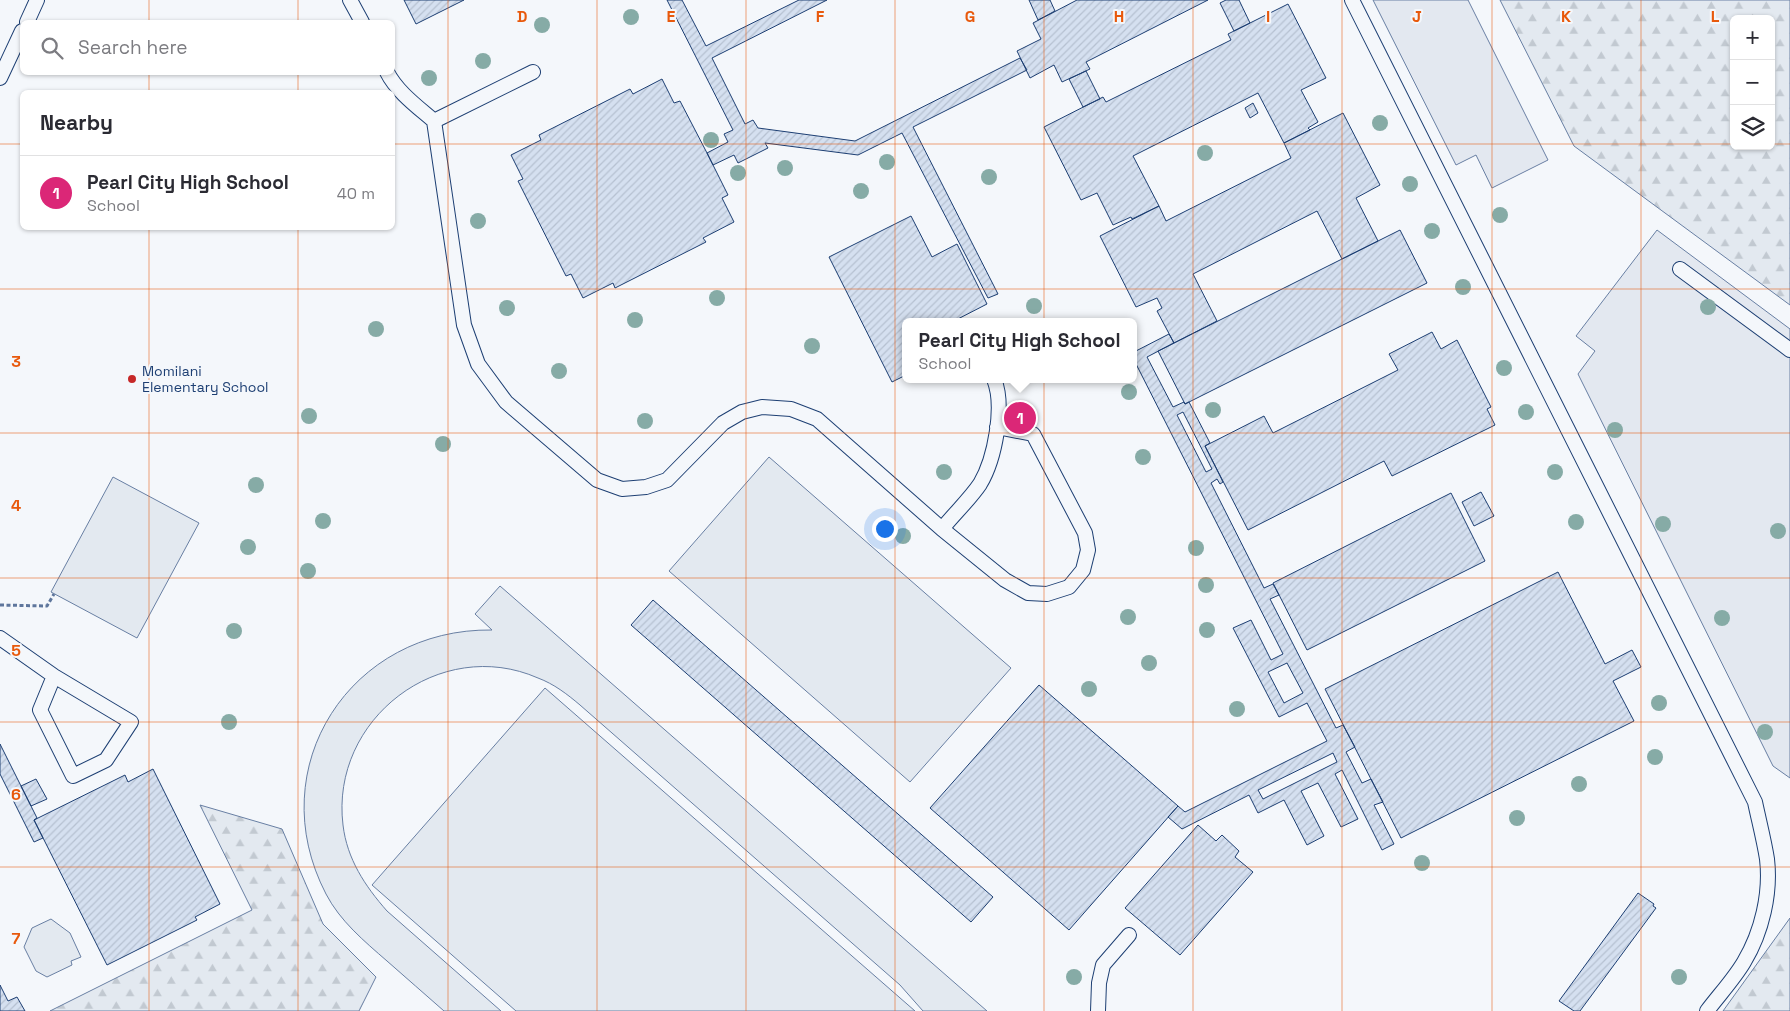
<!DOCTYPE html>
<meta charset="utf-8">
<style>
body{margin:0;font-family:"Space Grotesk",sans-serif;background:#f7f7f7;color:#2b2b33}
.controls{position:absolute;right:15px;top:15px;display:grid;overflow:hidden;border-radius:8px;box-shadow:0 1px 4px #0004}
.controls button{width:45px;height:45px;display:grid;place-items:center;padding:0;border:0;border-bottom:1px solid #e1e1e2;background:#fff;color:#2b2b33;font:25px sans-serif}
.you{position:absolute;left:884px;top:528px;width:18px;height:18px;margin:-12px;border:4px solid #fff;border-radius:50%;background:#1a73e8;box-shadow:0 0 0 8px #1a73e833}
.badge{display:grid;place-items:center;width:32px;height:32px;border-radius:50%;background:#db2777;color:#fff;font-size:16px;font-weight:700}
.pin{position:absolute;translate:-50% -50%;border:2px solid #fff;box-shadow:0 1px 5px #0006}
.popup{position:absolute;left:902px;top:318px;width:235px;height:65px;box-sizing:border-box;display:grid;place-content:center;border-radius:8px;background:#fff;filter:drop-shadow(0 1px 4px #0005);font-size:16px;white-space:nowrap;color:#7c7c81}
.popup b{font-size:19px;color:#2b2b33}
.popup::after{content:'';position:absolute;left:50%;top:100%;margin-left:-10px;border:10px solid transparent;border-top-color:#fff}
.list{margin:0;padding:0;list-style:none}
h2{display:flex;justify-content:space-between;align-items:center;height:65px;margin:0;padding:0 20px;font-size:21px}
h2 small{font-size:16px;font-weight:400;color:#7c7c81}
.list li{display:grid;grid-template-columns:32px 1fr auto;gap:15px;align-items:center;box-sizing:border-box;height:75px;padding:0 20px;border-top:1px solid #e1e1e2}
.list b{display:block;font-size:19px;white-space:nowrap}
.list p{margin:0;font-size:16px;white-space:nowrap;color:#7c7c81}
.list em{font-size:16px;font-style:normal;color:#7c7c81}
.icon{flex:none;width:28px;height:28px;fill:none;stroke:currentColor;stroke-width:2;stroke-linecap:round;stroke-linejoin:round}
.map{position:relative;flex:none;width:1790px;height:1011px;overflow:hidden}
.search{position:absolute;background:#fff;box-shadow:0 1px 4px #0004;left:20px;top:20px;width:375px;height:55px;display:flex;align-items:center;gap:12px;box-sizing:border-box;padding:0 18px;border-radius:8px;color:#7c7c81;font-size:19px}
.panel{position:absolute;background:#fff;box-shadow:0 1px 4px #0004;left:20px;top:90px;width:375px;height:140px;border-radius:8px}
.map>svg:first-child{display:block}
</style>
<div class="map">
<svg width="1790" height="1011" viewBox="0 0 1790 1011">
<defs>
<pattern id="forest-firs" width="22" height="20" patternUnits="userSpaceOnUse" patternTransform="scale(1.25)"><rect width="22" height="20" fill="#e3e9f0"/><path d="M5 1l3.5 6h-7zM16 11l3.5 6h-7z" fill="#c2c9d1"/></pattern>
<pattern id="building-hatch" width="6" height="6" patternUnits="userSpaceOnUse" patternTransform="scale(1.25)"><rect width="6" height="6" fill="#d5e0f0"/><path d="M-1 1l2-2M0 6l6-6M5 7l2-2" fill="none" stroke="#b6c1d1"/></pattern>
</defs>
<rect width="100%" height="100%" fill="#f4f7fb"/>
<!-- forest -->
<path fill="url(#forest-firs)" stroke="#687fa3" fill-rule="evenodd" d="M1500 0H1790V305L1574 146ZM1734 19H1771V146H1734Z
M200 805 282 829 323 924 376 977 359 1011H50L252 910Z
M1790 918V1011H1723Z"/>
<!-- green -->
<path fill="#e3e9f0" stroke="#687fa3" d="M769 457 1011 668 910 782 669 571Z
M113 477 199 523 137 638 51 592Z
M500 586 987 1011H923L900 985 580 705C567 694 554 684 538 678 440 635 330 719 343 825 347 859 365 886 387 911L501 1011H444C425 994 406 978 387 961 364 941 340 921 326 894 260 767 351 628 492 630L475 614Z
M545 688 915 1011H516L372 885Z
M51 919 70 933 81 957 71 961 72 965 47 977 36 971 24 947 32 928Z"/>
<!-- parking -->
<path fill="#e3e8f0" stroke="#687fa3" d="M1373 0H1468L1548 160 1492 188 1476 155 1456 165Z
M1657 230 1790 329V778L1773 766 1578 374 1595 351 1576 336Z"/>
<!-- building -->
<path fill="url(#building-hatch)" stroke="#1d3f73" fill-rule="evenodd" d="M404 0H464L416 24Z
M667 0H682L706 46 799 0H827L712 58 745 124 753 120 758 128 855 141 1020 58 1027 70 913 127 998 294 988 298 902 133 858 155 765 143 768 148 738 163 734 155 713 165 707 153 728 142 724 134 733 130Z
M1029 0H1050L1055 11 1038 20Z
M1077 0H1208L1086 62 1090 69 1062 82 1054 65 1030 78 1017 51 1041 39 1033 23Z
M1226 0H1239L1250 23 1234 31 1220 3Z
M1288 4 1326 78 1301 90 1318 122 1308 128 1310 130 1284 143 1258 93 1133 156 1159 206 1132 219 1131 217 1113 225 1097 193 1081 200 1044 127 1103 97 1106 102 1231 40 1228 34Z
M1086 71 1100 99 1083 107 1069 79Z
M662 79 674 103 680 101 707 153 728 195 722 198 734 222 703 238 706 242 615 288 613 283 583 298 571 274 566 276 518 181 523 179 511 155 541 140 539 135 630 89 633 94Z
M1253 103 1258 113 1250 118 1245 108Z
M1343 113 1380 185 1356 198 1378 241 1342 259 1317 211 1193 274 1217 321 1174 343 1157 311 1162 308 1157 298 1136 307 1100 236 1159 206 1166 221 1291 158 1284 143Z
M911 216 932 257 957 244 987 304 952 322H906V375L892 382 829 257Z
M1400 230 1427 283 1185 404 1158 351Z
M1432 332 1441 349 1457 340 1491 407 1487 409 1495 425 1392 476 1384 461 1248 530 1205 446 1264 416 1273 433 1398 370 1389 354Z
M1169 334 1174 343 1147 357 1173 407 1184 402 1185 404 1189 402 1210 443 1205 446 1223 482 1220 484 1217 479 1211 483 1264 588 1273 584 1279 595 1270 599 1336 728 1343 725 1355 747 1346 752 1362 783 1371 779 1383 802 1374 805 1394 844 1382 850 1342 770 1335 774 1358 819 1341 827 1318 783 1301 791 1324 836 1307 845 1284 800 1258 813 1249 795 1182 829 1168 817 1178 806 1185 812 1327 741 1307 703 1279 717 1233 628 1251 620 1271 660 1283 654 1134 360V352ZM1183 412 1212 469 1206 472 1177 415ZM1287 663 1303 693 1284 703 1268 672ZM1333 753 1337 762 1263 799 1258 790Z
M1481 492 1494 516 1474 526 1462 502Z
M1451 493 1485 561 1307 650 1273 583Z
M1558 572 1605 664 1632 650 1641 667 1613 681 1634 721 1401 838 1325 689Z
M653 600 993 897 971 922 631 625Z
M1039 685 1178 806 1069 930 930 808Z
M0 744 37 818 34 820 43 838 34 842 0 774Z
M153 769 220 904 195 917 197 920 107 965 34 820 125 775 128 782Z
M36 779 47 799 31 806 21 786Z
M1198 825 1216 841 1222 835 1239 851 1235 857 1253 872 1180 955 1125 908Z
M1638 893 1654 904 1653 906 1656 908 1580 1011H1574L1559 1001Z
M0 985 8 1001 17 997 25 1011H0Z"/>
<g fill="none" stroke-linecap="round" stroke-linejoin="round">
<defs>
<path id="lane" d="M350 0 362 22
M1352 0 1755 802C1759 821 1764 840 1767 859 1771 893 1762 932 1744 962 1734 979 1719 995 1707 1011
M27 22 37 0
M387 72C397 92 418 107 434 121L464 325 478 364 506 402 597 480 622 489 646 487 667 480 723 423 742 412 762 407 791 409 817 419 942 529 1005 580 1028 593 1047 594 1069 587 1083 570 1088 550 1085 533 1033 434 997 427
M0 78 22 31
M434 121 533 72
M1680 269 1790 350
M942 529C953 515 970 499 980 484 995 459 1005 406 994 379
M0 638 54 676 131 722 106 760 73 776 40 710 54 676
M1098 1011 1099 983 1103 965 1129 935"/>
</defs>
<!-- lane casing -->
<use href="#lane" stroke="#1d3f73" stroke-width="16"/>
<!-- path -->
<path stroke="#5e769c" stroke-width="3" stroke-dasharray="4 2.5" stroke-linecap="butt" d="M0 605 47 606 54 594"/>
<!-- lane -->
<use href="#lane" stroke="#f4f7fb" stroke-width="14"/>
</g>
<!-- trees -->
<g fill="#86aba6">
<circle cx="631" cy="17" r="8"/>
<circle cx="542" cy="25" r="8"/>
<circle cx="483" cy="61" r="8"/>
<circle cx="429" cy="78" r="8"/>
<circle cx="1380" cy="123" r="8"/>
<circle cx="711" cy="140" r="8"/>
<circle cx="1205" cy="153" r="8"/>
<circle cx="887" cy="162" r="8"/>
<circle cx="785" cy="168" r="8"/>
<circle cx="738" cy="173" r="8"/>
<circle cx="989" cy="177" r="8"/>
<circle cx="1410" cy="184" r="8"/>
<circle cx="861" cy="191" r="8"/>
<circle cx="1500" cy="215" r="8"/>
<circle cx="478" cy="221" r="8"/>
<circle cx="1432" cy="231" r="8"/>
<circle cx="1463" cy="287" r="8"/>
<circle cx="717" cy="298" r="8"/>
<circle cx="1034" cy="306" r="8"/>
<circle cx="1708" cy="307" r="8"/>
<circle cx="507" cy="308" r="8"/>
<circle cx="635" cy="320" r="8"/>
<circle cx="376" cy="329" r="8"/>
<circle cx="812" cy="346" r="8"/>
<circle cx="1504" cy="368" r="8"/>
<circle cx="559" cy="371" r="8"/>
<circle cx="1129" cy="392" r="8"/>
<circle cx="1213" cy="410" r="8"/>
<circle cx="1526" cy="412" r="8"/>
<circle cx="309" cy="416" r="8"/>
<circle cx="645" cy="421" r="8"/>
<circle cx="1615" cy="430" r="8"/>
<circle cx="443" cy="444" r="8"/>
<circle cx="1143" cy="457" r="8"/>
<circle cx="944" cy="472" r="8"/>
<circle cx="1555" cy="472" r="8"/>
<circle cx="256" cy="485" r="8"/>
<circle cx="323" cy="521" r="8"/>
<circle cx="1576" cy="522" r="8"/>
<circle cx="1663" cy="524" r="8"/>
<circle cx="1778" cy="531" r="8"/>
<circle cx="903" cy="536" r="8"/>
<circle cx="248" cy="547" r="8"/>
<circle cx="1196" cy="548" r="8"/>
<circle cx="308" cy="571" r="8"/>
<circle cx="1206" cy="585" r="8"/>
<circle cx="1128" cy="617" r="8"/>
<circle cx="1722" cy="618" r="8"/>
<circle cx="1207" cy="630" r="8"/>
<circle cx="234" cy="631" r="8"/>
<circle cx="1149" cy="663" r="8"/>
<circle cx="1089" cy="689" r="8"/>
<circle cx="1659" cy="703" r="8"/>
<circle cx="1237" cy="709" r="8"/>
<circle cx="229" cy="722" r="8"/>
<circle cx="1765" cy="732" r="8"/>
<circle cx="1655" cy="757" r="8"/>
<circle cx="1579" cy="784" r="8"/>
<circle cx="1517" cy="818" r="8"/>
<circle cx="1422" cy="863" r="8"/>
<circle cx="1074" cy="977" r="8"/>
<circle cx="1679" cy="977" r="8"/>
</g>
<!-- grid -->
<path fill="none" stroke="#e8590c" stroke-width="1" stroke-opacity="0.55" d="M149 0V22M298 0V22M448 0V1011M597 0V1011M746 0V1011M895 0V1011M1044 0V1011M1193 0V1011M1342 0V1011M1492 0V1011M1641 0V1011M149 72V92M298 72V92M0 144H22M392 144H1734M1771 144H1790M149 228V1011M298 228V1011M0 289H1790M0 433H1790M0 578H1790M0 722H1790M0 867H1790"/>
<!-- markers -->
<circle fill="#c62828" stroke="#f4f7fb" stroke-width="2" cx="132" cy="379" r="5"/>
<g text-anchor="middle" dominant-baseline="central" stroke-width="4" stroke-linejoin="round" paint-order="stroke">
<!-- poi labels -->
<g font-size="14" fill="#1d3f73" stroke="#f4f7fb" text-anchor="start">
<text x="142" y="371">Momilani<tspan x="142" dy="16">Elementary School</tspan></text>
</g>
</g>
<g font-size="16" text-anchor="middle" font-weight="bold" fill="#e8590c" stroke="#f4f7fb" stroke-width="4" stroke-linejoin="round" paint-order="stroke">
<text x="522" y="22">D</text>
<text x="671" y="22">E</text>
<text x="820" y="22">F</text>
<text x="970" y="22">G</text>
<text x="1119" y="22">H</text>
<text x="1268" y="22">I</text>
<text x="1417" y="22">J</text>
<text x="1566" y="22">K</text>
<text x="1715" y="22">L</text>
<text x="16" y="367">3</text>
<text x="16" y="511">4</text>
<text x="16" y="656">5</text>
<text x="16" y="800">6</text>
<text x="16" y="944">7</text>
</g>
</svg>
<div class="controls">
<button>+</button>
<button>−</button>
<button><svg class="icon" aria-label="layers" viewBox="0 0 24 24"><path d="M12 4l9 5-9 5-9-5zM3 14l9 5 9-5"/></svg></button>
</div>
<div class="you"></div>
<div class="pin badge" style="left:1020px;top:418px">1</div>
<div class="popup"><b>Pearl City High School</b>School</div>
<div class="search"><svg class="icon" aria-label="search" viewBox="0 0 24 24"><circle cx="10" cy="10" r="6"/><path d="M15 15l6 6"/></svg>Search here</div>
<section class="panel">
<h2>Nearby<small></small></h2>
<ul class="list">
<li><span class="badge">1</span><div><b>Pearl City High School</b><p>School</p></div><em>40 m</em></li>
</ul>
</section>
</div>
